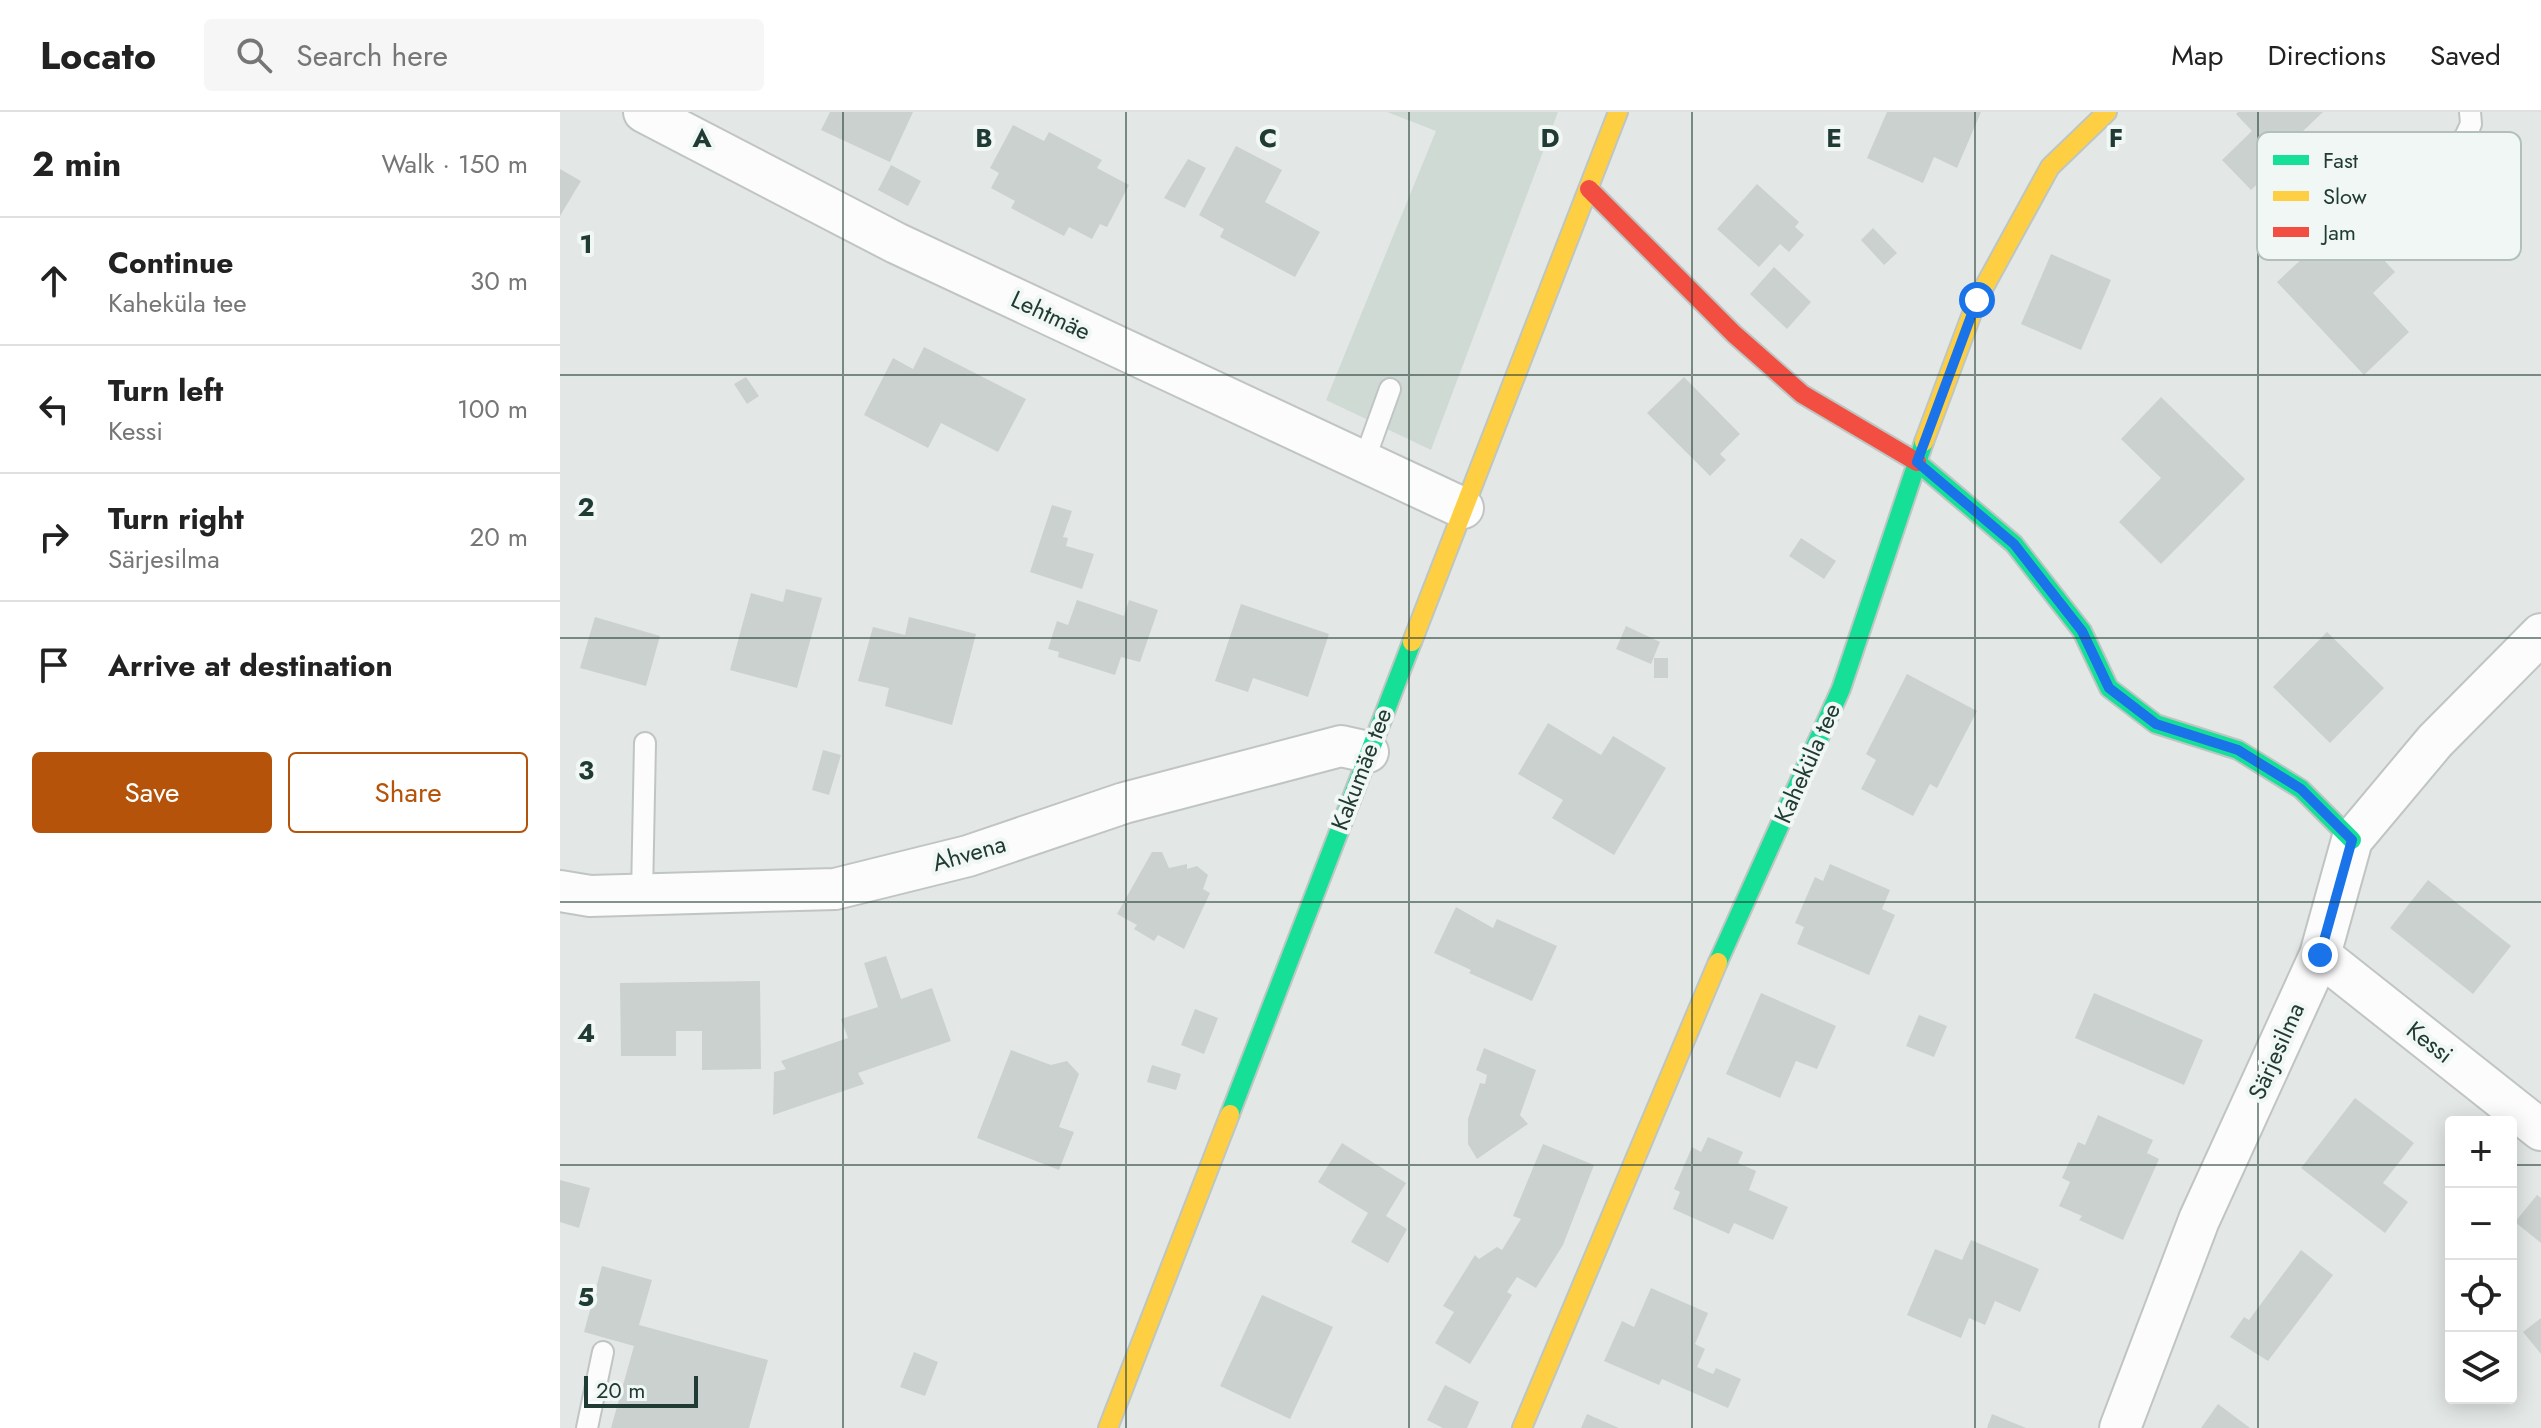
<!DOCTYPE html>
<meta charset="utf-8">
<style>
body{margin:0;font-family:Jost,sans-serif;background:#f6f6f6;color:#222}
.controls{position:absolute;right:24px;bottom:24px;display:grid;overflow:hidden;border-radius:8px;box-shadow:0 4px 20px #0003}
.controls button{width:72px;height:72px;display:grid;place-items:center;padding:0;border:0;border-bottom:2px solid #e0e0e0;background:#fff;color:#222;font:40px sans-serif}
.scale{position:absolute;left:24px;bottom:20px;width:114px;box-sizing:border-box;padding-left:8px;border:4px solid #203b33;border-top:0;font-size:22px;line-height:28px;white-space:nowrap;color:#203b33;-webkit-text-stroke:6px #f0f7f4;paint-order:stroke}
.stop{position:absolute;width:24px;height:24px;margin:-18px;border:6px solid #1a73e8;border-radius:50%;background:#fff}
.stop.end{background:#1a73e8;border-color:#fff;box-shadow:0 2px 8px #0008}
.list{margin:0;padding:0;list-style:none}
h2{display:flex;justify-content:space-between;align-items:center;height:104px;margin:0;padding:0 32px;font-size:34px}
h2 small{font-size:26px;font-weight:400;color:#767676}
.list li{display:grid;grid-template-columns:52px 1fr auto;gap:24px;align-items:center;box-sizing:border-box;height:128px;padding:0 32px;border-top:2px solid #e0e0e0}
.list b{display:block;font-size:30px;white-space:nowrap}
.list p{margin:0;font-size:26px;white-space:nowrap;color:#767676}
.list em{font-size:26px;font-style:normal;color:#767676}
.actions{display:flex;gap:16px;padding:24px 32px}
.actions a{flex:1;padding:18px 0;border:2px solid #b45309;border-radius:8px;text-align:center;font-size:28px;color:#b45309}
.actions .main{background:#b45309;color:#fff}
.icon{flex:none;width:44px;height:44px;fill:none;stroke:currentColor;stroke-width:2;stroke-linecap:round;stroke-linejoin:round}
.map{position:relative;flex:none;width:1981px;height:1316px;overflow:hidden}
header{display:flex;align-items:center;gap:48px;box-sizing:border-box;height:112px;padding:0 40px;background:#fff;border-bottom:2px solid #e0e0e0}
header strong{font-size:38px}
nav{display:flex;gap:44px;margin-inline-start:auto;font-size:28px}
.search{width:560px;height:72px;background:#f6f6f6;display:flex;align-items:center;gap:20px;box-sizing:border-box;padding:0 28px;border-radius:8px;color:#767676;font-size:30px}
main{display:flex}
aside{flex:1;background:#fff}
.map>svg:first-child{display:block}
</style>
<header>
<strong>Locato</strong>
<div class="search"><svg class="icon" aria-label="search" viewBox="0 0 24 24"><circle cx="10" cy="10" r="6"/><path d="M15 15l6 6"/></svg>Search here</div>
<nav><a>Map</a><a>Directions</a><a>Saved</a></nav>
</header>
<main>
<aside>
<h2>2 min<small>Walk · 150 m</small></h2>
<ul class="list">
<li><svg class="icon" aria-label="ahead" viewBox="0 0 24 24"><path d="M12 20V5M6 11l6-6 6 6"/></svg><div><b>Continue</b><p>Kaheküla tee</p></div><em>30 m</em></li>
<li><svg class="icon" aria-label="left" viewBox="0 0 24 24"><path d="M17 20v-9H6M10 6l-5 5 5 5"/></svg><div><b>Turn left</b><p>Kessi</p></div><em>100 m</em></li>
<li><svg class="icon" aria-label="right" viewBox="0 0 24 24"><path d="M7 20v-9h11M14 6l5 5-5 5"/></svg><div><b>Turn right</b><p>Särjesilma</p></div><em>20 m</em></li>
<li><svg class="icon" aria-label="arrive" viewBox="0 0 24 24"><path d="M6 21V4h12l-3 4 3 4H6"/></svg><div><b>Arrive at destination</b></div></li>
</ul>
<div class="actions"><a class="main">Save</a><a>Share</a></div>
</aside>
<div class="map">
<svg width="1981" height="1316" viewBox="0 0 1981 1316">
<rect width="100%" height="100%" fill="#e3e8e6"/>
<!-- built -->
<path fill="#d0dad5" d="M827 0H998L871 338 766 288 876 19Z"/>
<!-- building -->
<path fill="#cbd1ce" d="M270 0H353L330 50 261 18Z
M1327 0H1421L1397 56 1374 45 1363 71 1307 46Z
M1678 0H1763L1719 42 1724 47 1691 78 1662 48 1692 19 1676 2Z
M453 13 484 29 489 20 542 48 537 56 569 73 547 115 540 112 532 127 509 115 504 124 451 96 455 89 431 76 439 61 430 56Z
M676 34 722 58 705 90 760 120 735 165 660 125 664 117 639 103Z
M628 47 646 56 625 96 604 86Z
M331 53 361 69 348 94 318 78Z
M0 57 21 69 0 104Z
M1197 72 1239 110 1235 115 1244 123 1229 140 1220 132 1199 155 1157 117Z
M1313 116 1337 141 1324 153 1301 128Z
M1795 117 1835 160 1813 181 1849 220 1804 263 1717 170 1761 129 1771 140Z
M1491 142 1551 168 1521 238 1461 212Z
M1214 155 1251 190 1227 217 1190 182Z
M364 235 466 287 438 340 381 311 368 336 304 303 333 246 353 257Z
M186 265 199 284 187 292 174 272Z
M1124 265 1180 322 1160 342 1166 348 1150 364 1087 301Z
M1601 285 1685 367 1601 452 1559 410 1601 366 1561 327Z
M492 393 512 399 503 425 508 426 506 434 534 442 522 477 470 460Z
M1241 426 1276 449 1264 467 1229 444Z
M226 477 262 486 237 576 170 558 191 481 223 490Z
M517 488 564 504 569 488 598 498 580 550 561 545 555 563 498 545 499 540 488 537 497 509 508 513Z
M681 492 769 522 748 585 693 566 688 580 655 569Z
M35 505 100 524 86 574 20 556Z
M349 505 416 522 392 613 325 594 329 576 298 569 313 515 345 523Z
M1066 514 1100 530 1091 552 1056 537Z
M1767 520 1824 576 1770 631 1713 575Z
M1094 546H1108V566H1094Z
M1347 562 1417 599 1377 676 1370 672 1353 704 1301 677 1316 648 1306 642Z
M988 611 1041 643 1053 624 1106 656 1054 743 992 706 1003 688 958 662Z
M263 638 281 643 269 683 252 678Z
M592 740H602L609 756 627 752V757L637 754 648 763 643 777 650 781 624 837 598 823 594 829 574 817 577 813 557 802Z
M1270 752 1330 778 1322 797 1335 803 1309 863 1237 832 1244 815 1235 811 1255 765 1263 769Z
M1868 768 1951 834 1913 882 1830 816Z
M896 795 933 816 937 807 997 834 972 889 909 861 911 858 874 841Z
M326 844 341 887 372 876 391 929 298 961 304 972 213 1003 214 960 226 957 221 949 288 926 281 907 318 895 304 851Z
M200 869 201 957 142 958V919H116V944H61L60 871Z
M1201 881 1276 914 1257 957 1236 949 1220 986 1166 962Z
M1534 881 1643 928 1624 973 1515 926Z
M635 897 658 906 644 942 621 933Z
M1359 903 1387 914 1374 945 1346 934Z
M924 936 976 958 960 1003 968 1012 917 1047 908 1032V1007L920 971 925 972 927 963 916 958Z
M451 938 491 953 507 949 519 962 499 1015 514 1020 499 1058 417 1026Z
M592 953 621 962 616 978 587 970Z
M1795 986 1854 1031 1823 1071 1848 1090 1825 1121 1741 1056Z
M1538 1003 1593 1028 1587 1041 1599 1047 1563 1128 1519 1108 1522 1104 1499 1094 1510 1070 1502 1066 1518 1030 1525 1033Z
M1148 1025 1183 1040 1178 1051 1196 1059 1189 1078 1228 1095 1213 1128 1174 1111 1169 1122 1113 1097 1120 1080 1114 1077 1132 1035 1141 1040Z
M782 1031 846 1071 826 1104 847 1117 828 1151 791 1130 808 1101 758 1070Z
M983 1032 1034 1053 1003 1133 976 1176 957 1165 947 1180 952 1183 910 1252 875 1231 894 1200 883 1194 915 1143 919 1147 937 1135 942 1138 961 1107 953 1104Z
M0 1068 30 1076 19 1116 0 1110Z
M1977 1083 1981 1086V1131L1955 1110Z
M1411 1128 1479 1157 1460 1200 1435 1189 1425 1213 1409 1206 1401 1226 1347 1203 1375 1137 1402 1148Z
M1741 1138 1773 1163 1708 1249 1670 1225 1684 1205 1689 1208Z
M42 1154 92 1168 79 1213 208 1248 189 1316H51L74 1234 24 1220Z
M1091 1176 1148 1201 1135 1232 1145 1237 1137 1255 1153 1262 1156 1256 1181 1267 1168 1296 1102 1267 1099 1273 1044 1249 1062 1209 1074 1215Z
M702 1183 773 1215 730 1307 660 1274Z
M1981 1206V1242L1963 1220Z
M354 1240 378 1250 365 1284 340 1275Z
M885 1273 919 1290 907 1316H883L867 1308Z
M1658 1292 1690 1316H1641Z
M1027 1302 1059 1316H1021Z
M1432 1302 1466 1316H1427Z"/>
<g fill="none" stroke-linecap="round" stroke-linejoin="round">
<defs>
<path id="lane" d="M1843 109 1906 23 1911 12 1910 0
M804 349 830 277
M82 783 85 631
M27 1316 43 1240"/>
<path id="street" d="M84 0 336 131 903 396
M0 779 30 784 275 777 408 744 564 691 781 634 808 640
M1760 843 1981 1018
M1560 1316 1639 1108 1760 843 1792 728 1875 629 1981 522"/>
<path id="fast" d="M1357 350 1454 432 1522 519 1549 576 1596 612 1678 638 1741 677 1792 728
M1158 850 1281 577 1364 330
M670 1002 852 530"/>
<path id="slow" d="M1364 330 1417 188 1490 55 1547 0
M852 530 1058 0
M548 1316 670 1002
M962 1316 1158 850"/>
<path id="jam" d="M1029 77 1174 222 1242 282 1357 350"/>
</defs>
<!-- lane casing -->
<use href="#lane" stroke="#c0c5c3" stroke-width="24"/>
<!-- street casing -->
<use href="#street" stroke="#c0c5c3" stroke-width="44"/>
<!-- fast casing -->
<use href="#fast" stroke="#bec6c3" stroke-width="22"/>
<!-- slow casing -->
<use href="#slow" stroke="#bec6c3" stroke-width="22"/>
<!-- jam casing -->
<use href="#jam" stroke="#bec6c3" stroke-width="22"/>
<!-- lane -->
<use href="#lane" stroke="#fbfcfb" stroke-width="20"/>
<!-- street -->
<use href="#street" stroke="#fbfcfb" stroke-width="40"/>
<!-- fast -->
<use href="#fast" stroke="#16e098" stroke-width="18"/>
<!-- slow -->
<use href="#slow" stroke="#ffcf43" stroke-width="18"/>
<!-- jam -->
<use href="#jam" stroke="#f24e42" stroke-width="18"/>
</g>
<g fill="none" stroke-linecap="round" stroke-linejoin="round">
<!-- route -->
<path stroke="#1a73e8" stroke-width="10" d="M1417 188 1357 350 1454 432 1522 519 1549 576 1596 612 1678 638 1741 677 1792 728 1760 843"/>
</g>
<!-- grid -->
<path fill="none" stroke="#203b33" stroke-width="2" stroke-opacity="0.55" d="M283 0V1316M566 0V1316M849 0V1316M1132 0V1316M1415 0V1316M1698 0V1316M0 263H1981M0 526H1981M0 790H1981M0 1053H1891M1951 1053H1981"/>
<g text-anchor="middle" dominant-baseline="central" stroke-width="8" stroke-linejoin="round" paint-order="stroke">
<!-- street labels -->
<g font-size="24" fill="#203b33" stroke="#f0f7f4">
<text transform="translate(491 203) rotate(25)">Lehtmäe</text>
<text transform="translate(1247 651) rotate(-66)">Kaheküla tee</text>
<text transform="translate(801 657) rotate(-69)">Kakumäe tee</text>
<text transform="translate(409 741) rotate(-16)">Ahvena</text>
<text transform="translate(1870 930) rotate(38)">Kessi</text>
<text transform="translate(1716 939) rotate(-66)">Särjesilma</text>
</g>
</g>
<!-- legend -->
<rect x="1697" y="20" width="264" height="128" rx="12" fill="#f0f7f4" stroke="#b2bfba" stroke-width="2"/>
<rect x="1713" y="43" width="36" height="10" fill="#16e098"/>
<rect x="1713" y="79" width="36" height="10" fill="#ffcf43"/>
<rect x="1713" y="115" width="36" height="10" fill="#f24e42"/>
<g font-size="22" fill="#203b33">
<text x="1763" y="56">Fast</text>
<text x="1763" y="92">Slow</text>
<text x="1763" y="128">Jam</text>
</g>
<g font-size="26" text-anchor="middle" font-weight="bold" fill="#203b33" stroke="#f0f7f4" stroke-width="8" stroke-linejoin="round" paint-order="stroke">
<text x="142" y="35">A</text>
<text x="424" y="35">B</text>
<text x="708" y="35">C</text>
<text x="990" y="35">D</text>
<text x="1274" y="35">E</text>
<text x="1556" y="35">F</text>
<text x="26" y="141">1</text>
<text x="26" y="404">2</text>
<text x="26" y="667">3</text>
<text x="26" y="930">4</text>
<text x="26" y="1194">5</text>
</g>
</svg>
<div class="controls">
<button>+</button>
<button>−</button>
<button><svg class="icon" aria-label="locate" viewBox="0 0 24 24"><circle cx="12" cy="12" r="6"/><path d="M12 2v4M12 18v4M2 12h4M18 12h4"/></svg></button>
<button><svg class="icon" aria-label="layers" viewBox="0 0 24 24"><path d="M12 4l9 5-9 5-9-5zM3 14l9 5 9-5"/></svg></button>
</div>
<div class="scale">20 m</div>
<div class="stop" style="left:1417px;top:188px"></div>
<div class="stop end" style="left:1760px;top:843px"></div>
</div>
</main>
